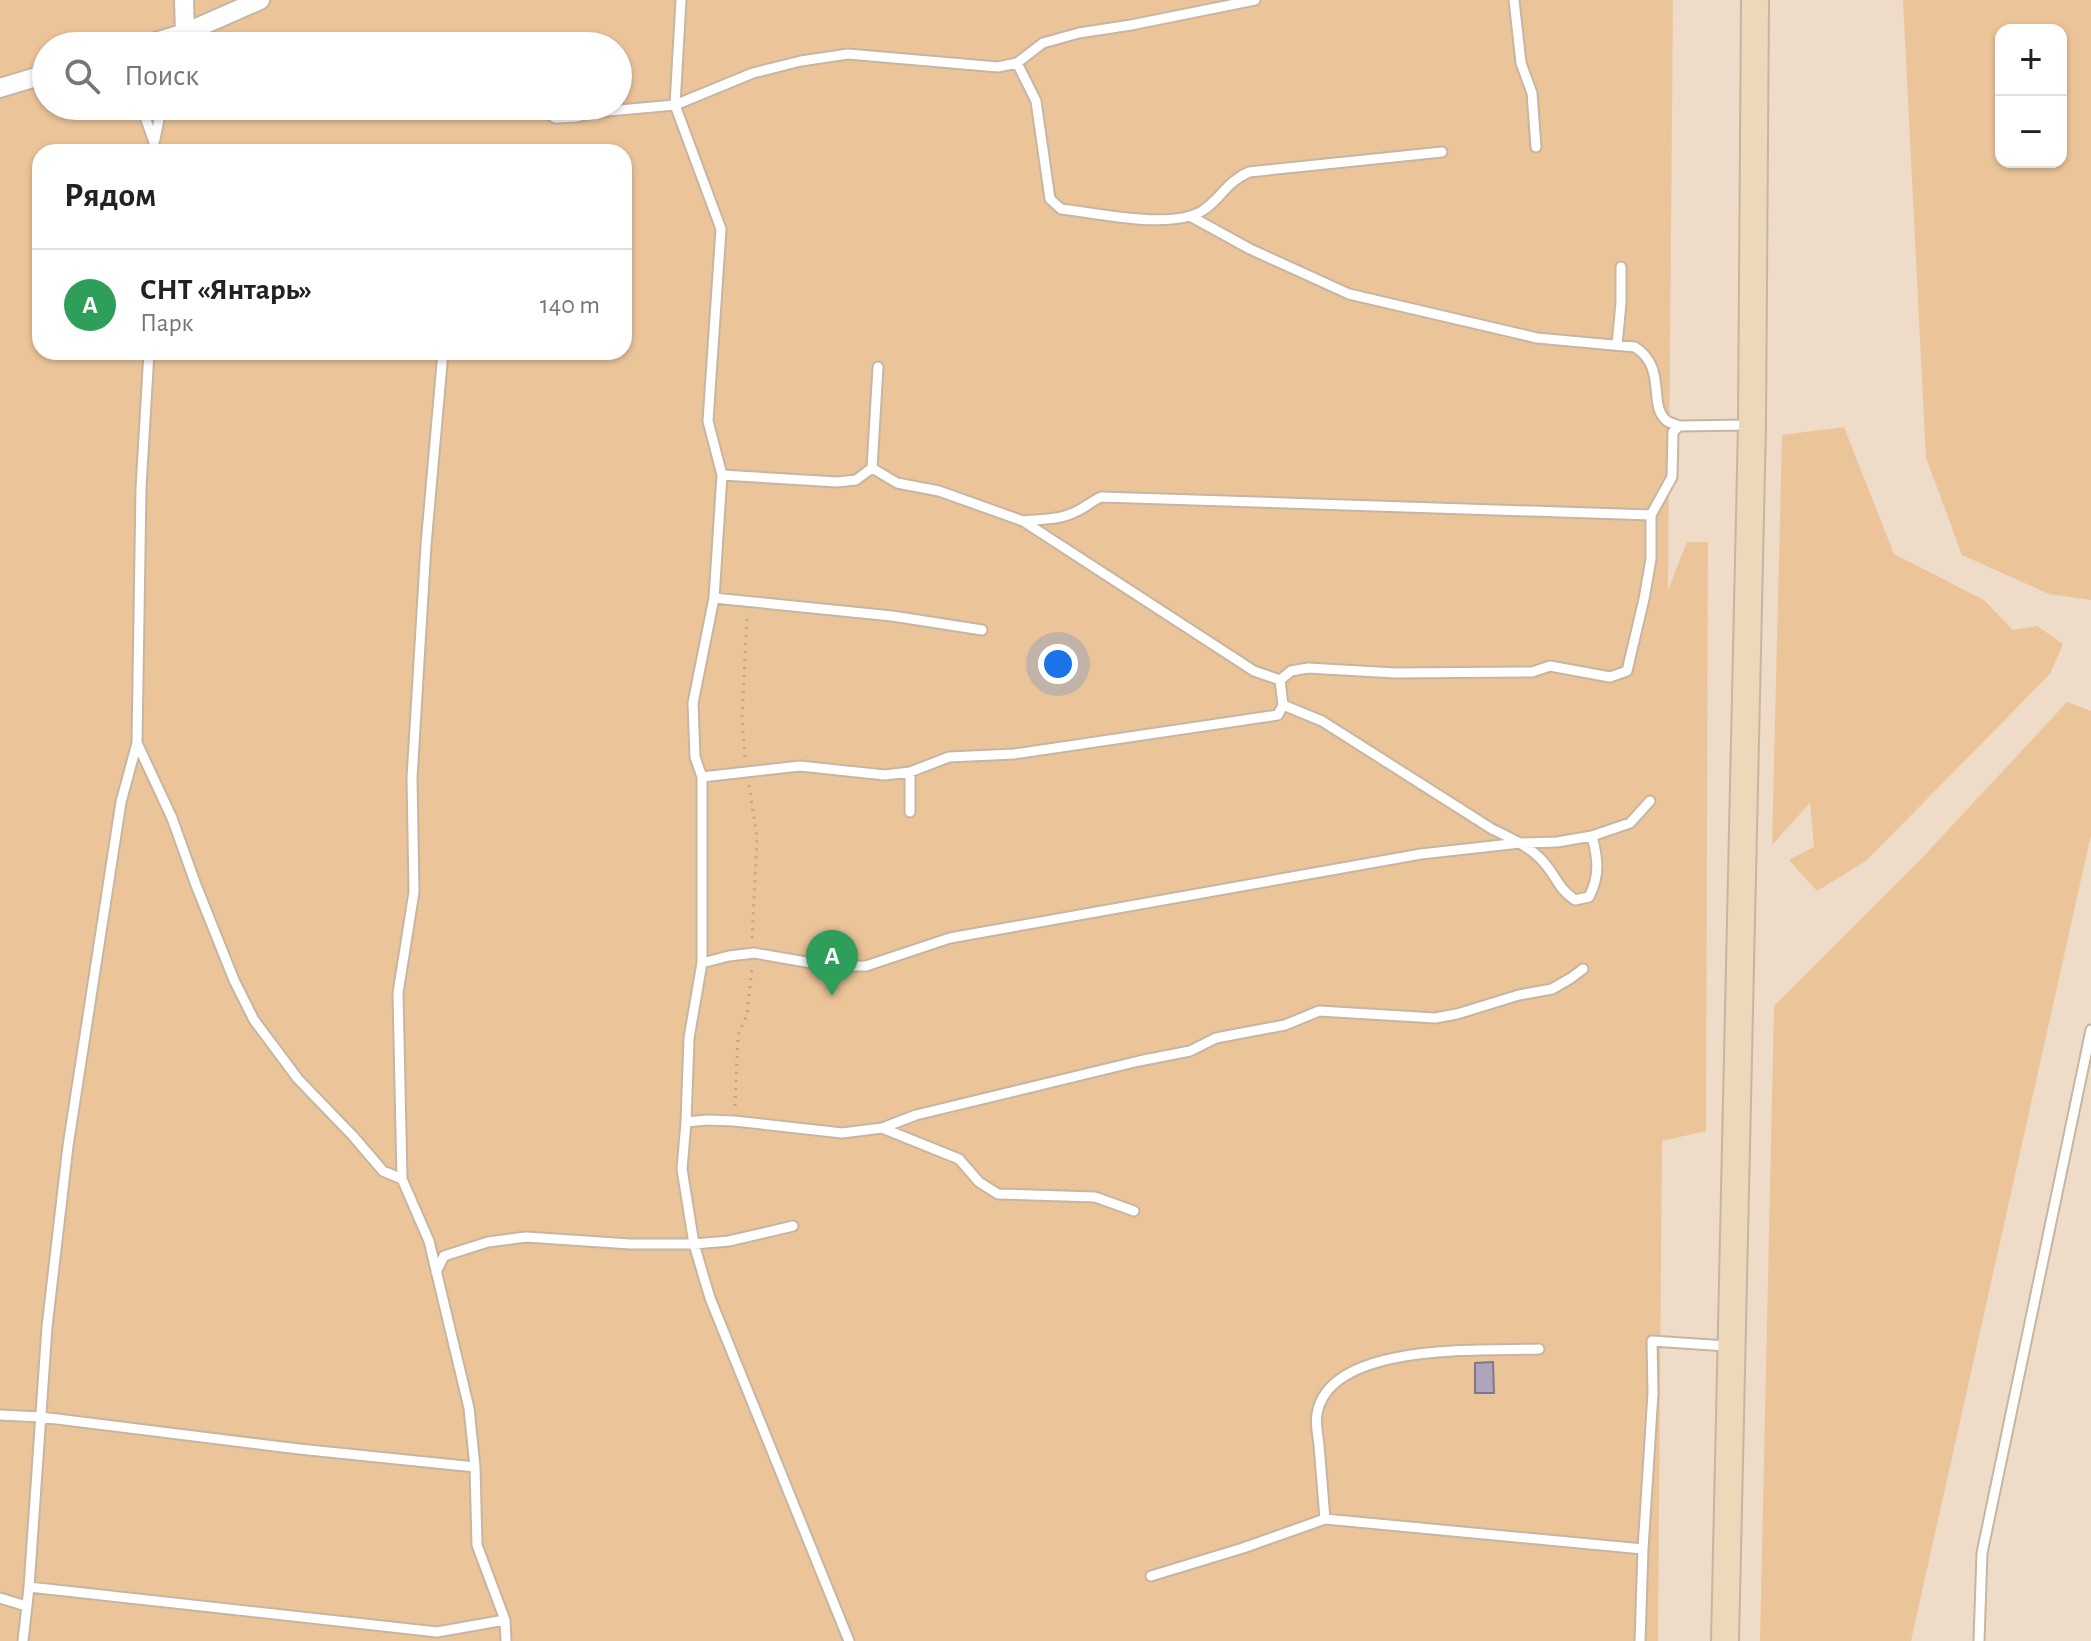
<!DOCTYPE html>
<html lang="ru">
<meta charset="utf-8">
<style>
body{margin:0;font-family:"Alegreya Sans",sans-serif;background:#f6f6f6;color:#222}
.controls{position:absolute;right:24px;top:24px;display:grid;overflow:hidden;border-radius:16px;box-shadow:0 2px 6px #0004}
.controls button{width:72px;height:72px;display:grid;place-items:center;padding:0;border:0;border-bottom:2px solid #e0e0e0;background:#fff;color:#222;font:40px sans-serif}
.you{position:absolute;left:1058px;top:664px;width:28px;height:28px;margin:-20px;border:6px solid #fff;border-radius:50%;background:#1a73e8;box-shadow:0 0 0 12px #1a73e833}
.badge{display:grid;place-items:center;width:52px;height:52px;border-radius:50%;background:#ea580c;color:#fff;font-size:26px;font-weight:700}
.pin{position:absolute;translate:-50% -66px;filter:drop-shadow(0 2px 4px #0008)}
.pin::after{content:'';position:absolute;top:42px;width:28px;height:24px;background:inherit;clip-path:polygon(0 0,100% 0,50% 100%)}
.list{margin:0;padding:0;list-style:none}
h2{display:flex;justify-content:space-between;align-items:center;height:104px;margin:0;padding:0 32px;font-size:34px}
h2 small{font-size:26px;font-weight:400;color:#767676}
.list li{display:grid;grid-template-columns:52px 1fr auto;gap:24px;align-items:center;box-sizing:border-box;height:112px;padding:0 32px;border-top:2px solid #e0e0e0}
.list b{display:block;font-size:30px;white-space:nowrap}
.list p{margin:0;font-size:26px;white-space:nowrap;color:#767676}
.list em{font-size:26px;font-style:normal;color:#767676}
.icon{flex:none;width:44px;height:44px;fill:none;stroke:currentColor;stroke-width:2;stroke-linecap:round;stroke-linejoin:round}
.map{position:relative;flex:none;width:2091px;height:1641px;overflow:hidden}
.search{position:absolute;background:#fff;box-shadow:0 2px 6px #0004;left:32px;top:32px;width:600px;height:88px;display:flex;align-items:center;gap:20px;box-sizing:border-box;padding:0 28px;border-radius:44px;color:#767676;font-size:30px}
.panel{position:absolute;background:#fff;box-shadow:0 2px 6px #0004;left:32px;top:144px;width:600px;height:216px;border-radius:24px}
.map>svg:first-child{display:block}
</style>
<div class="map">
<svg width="2091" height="1641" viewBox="0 0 2091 1641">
<rect width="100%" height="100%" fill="#efdcc8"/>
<!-- green -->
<path fill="#ecc499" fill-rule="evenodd" d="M0 0H1673L1668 590 1687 542H1708L1706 1131 1662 1141 1658 1641H0ZM46 46H618V106H46ZM40 152H624V352H40Z
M1903 0H2091V600L2049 594 1962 555 1926 458ZM2001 30H2061V162H2001Z
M1844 427 1894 554 1984 600 2013 630 2037 626 2063 644 2050 674 1866 861 1817 891 1789 860 1814 847 1810 803 1772 845 1782 435Z
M2067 702 2091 711V835L1911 1641H1760L1774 1006 1921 859Z"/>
<!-- building -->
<path fill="#aea5bc" stroke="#80778d" stroke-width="2" d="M1493 1362 1494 1393H1475V1363Z"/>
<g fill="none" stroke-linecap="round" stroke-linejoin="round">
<defs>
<path id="lane" d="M681 0 675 105 721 229 708 421 722 475 714 598 693 703 695 757 702 777V963L689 1038 686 1122 682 1169 694 1244 710 1298 849 1641
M1514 0 1521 63 1532 93 1536 147
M1017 63 1036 101 1050 199 1061 209C1097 213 1170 230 1202 211 1221 199 1226 182 1249 172L1442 152
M141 106 154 142V152
M536 106 555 118 577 117 597 112 675 105 753 73 801 61 848 54 998 67 1017 63 1043 43 1079 33 1131 25 1255 0
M155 139 160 115 166 106
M1190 216 1250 249 1349 294 1537 338 1635 347C1668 368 1647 406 1667 421 1670 423 1675 424 1679 426
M1617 345 1621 303V267
M149 352 141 488 137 743 172 818 196 885 234 980 254 1020 298 1079 353 1136 383 1171 402 1179 429 1241 469 1408 475 1467 477 1545 505 1620 506 1641
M872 468 897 483 939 491 1023 521 1254 671 1280 680
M722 475 837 482 856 480 872 468 878 367
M1023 521C1040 519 1062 520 1077 511 1086 507 1092 501 1101 497L1651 515
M714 598 892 616 982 630
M1283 705 1322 721 1492 829C1511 838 1533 848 1546 865 1558 880 1559 889 1575 900L1589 897C1600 876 1598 859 1592 836
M702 777 800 766 885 775 910 772 949 757 1014 754 1278 715 1283 705 1280 680 1291 671 1308 668 1395 673 1532 672 1550 666 1610 677 1627 671 1644 599 1651 559V515L1672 477 1673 432 1679 426 1748 425
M910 812V772
M702 963 729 956 754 953 829 966H866L950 938 1421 854 1520 843 1557 842 1592 836 1630 823 1650 801
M686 1122 707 1120 734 1121 842 1133 882 1128 916 1115 1139 1061 1190 1051 1216 1038 1285 1025 1319 1011 1435 1018 1457 1014 1519 995 1552 989 1571 978 1583 969
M882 1128 959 1159 979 1182 998 1194 1095 1197 1134 1211
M402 1179 398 993 414 892 412 778 426 545 443 352
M436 1272 444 1256 488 1242 526 1237 630 1244H694L729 1241 793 1226
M0 1415 41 1417 299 1449 475 1467
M1325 1519 1643 1549
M1151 1576 1243 1548 1325 1519C1323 1494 1321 1469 1319 1445 1318 1435 1315 1423 1317 1414 1329 1341 1484 1351 1539 1349
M29 1587 437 1632 505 1620
M0 1598 26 1606
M23 1641 29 1587 47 1327 68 1146 121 802 137 743
M1640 1641 1643 1549 1653 1393 1652 1341 1727 1346
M1979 1641 1982 1553 2091 1030"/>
<path id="street" d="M184 0 185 33 190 46
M142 46 185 33 260 0
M0 88 46 74"/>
<path id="secondary" d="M1725 1641 1752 425 1755 0"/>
</defs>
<!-- lane casing -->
<use href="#lane" stroke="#c7b5a1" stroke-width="13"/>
<!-- street casing -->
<use href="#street" stroke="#c7b5a1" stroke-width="22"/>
<!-- secondary casing -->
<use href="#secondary" stroke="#c7b5a1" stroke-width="30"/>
<!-- path -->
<path stroke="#b7a797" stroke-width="3" stroke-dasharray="2 6" stroke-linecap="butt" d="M745 757 742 720 747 617
M749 785 757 838 752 940
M735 1106 738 1035 747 1015 752 968"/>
<!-- lane -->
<use href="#lane" stroke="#fff" stroke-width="9"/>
<!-- street -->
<use href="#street" stroke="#fff" stroke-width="18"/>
<!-- secondary -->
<use href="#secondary" stroke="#eed8ba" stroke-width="26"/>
</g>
</svg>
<div class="controls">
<button>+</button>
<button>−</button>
</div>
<div class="you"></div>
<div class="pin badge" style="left:832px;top:996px;background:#2e9e5b">A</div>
<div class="search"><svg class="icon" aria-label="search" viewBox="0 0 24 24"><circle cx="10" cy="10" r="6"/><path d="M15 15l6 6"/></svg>Поиск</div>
<section class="panel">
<h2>Рядом<small></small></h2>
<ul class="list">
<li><span class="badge" style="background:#2e9e5b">A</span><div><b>СНТ «Янтарь»</b><p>Парк</p></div><em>140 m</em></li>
</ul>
</section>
</div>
